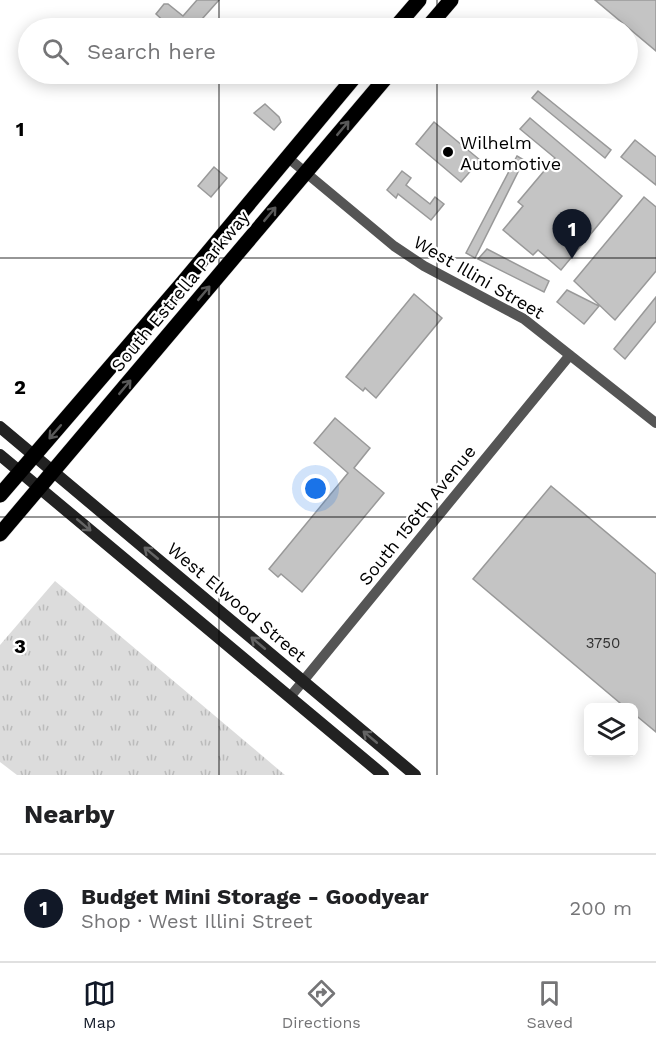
<!DOCTYPE html>
<meta charset="utf-8">
<style>
body{margin:0;font-family:"Work Sans",sans-serif;background:#f6f6f6;color:#202124}
.controls{position:absolute;right:18px;bottom:18px;display:grid;overflow:hidden;border-radius:9px;box-shadow:0 3px 15px #0003}
.controls button{width:54px;height:54px;display:grid;place-items:center;padding:0;border:0;border-bottom:2px solid #e0e0e0;background:#fff;color:#202124;font:30px sans-serif}
.you{position:absolute;left:316px;top:489px;width:21px;height:21px;margin:-15px;border:4px solid #fff;border-radius:50%;background:#1a73e8;box-shadow:0 0 0 9px #1a73e833}
.badge{display:grid;place-items:center;width:39px;height:39px;border-radius:50%;background:#111827;color:#fff;font-size:20px;font-weight:700}
.pin{position:absolute;translate:-50% -50px;filter:drop-shadow(0 2px 3px #0008)}
.pin::after{content:'';position:absolute;top:32px;width:21px;height:18px;background:inherit;clip-path:polygon(0 0,100% 0,50% 100%)}
.list{margin:0;padding:0;list-style:none}
h2{display:flex;justify-content:space-between;align-items:center;height:78px;margin:0;padding:0 24px;font-size:26px}
h2 small{font-size:20px;font-weight:400;color:#757577}
.list li{display:grid;grid-template-columns:39px 1fr auto;gap:18px;align-items:center;box-sizing:border-box;height:108px;padding:0 24px;border-top:2px solid #e0e0e0}
.list b{display:block;font-size:22px;white-space:nowrap}
.list p{margin:0;font-size:20px;white-space:nowrap;color:#757577}
.list em{font-size:20px;font-style:normal;color:#757577}
.icon{flex:none;width:33px;height:33px;fill:none;stroke:currentColor;stroke-width:2;stroke-linecap:round;stroke-linejoin:round}
.map{position:relative;flex:none;width:656px;height:775px;overflow:hidden}
.search{position:absolute;background:#fff;box-shadow:0 3px 15px #0003;left:18px;right:18px;top:18px;height:66px;display:flex;align-items:center;gap:15px;box-sizing:border-box;padding:0 21px;border-radius:33px;color:#757577;font-size:22px}
.sheet{height:186px;background:#fff}
nav{display:flex;justify-content:space-around;align-items:center;box-sizing:border-box;height:84px;border-top:2px solid #e0e0e0;background:#fff;font-size:16px;color:#757577}
nav a{display:grid;justify-items:center;gap:3px}
nav .on{color:#111827}
.map>svg:first-child{display:block}
</style>
<div class="map">
<svg width="656" height="775" viewBox="0 0 656 775">
<defs>
<pattern id="grass-tufts" width="24" height="20" patternUnits="userSpaceOnUse" patternTransform="scale(1.5)"><rect width="24" height="20" fill="#dcdcdc"/><path d="M3 7l-1-3M5 7V3M7 7l1-3M15 17l-1-3M17 17v-4M19 17l1-3" fill="none" stroke="#bbb"/></pattern>
</defs>
<rect width="100%" height="100%" fill="#fff"/>
<!-- grass -->
<path fill="url(#grass-tufts)" d="M55 581 285 775H17L0 762V645Z"/>
<!-- building -->
<path fill="#c4c4c4" stroke="#999" stroke-width="1.5" d="M197 0H219L194 28H171L156 14 164 4H168L183 16Z
M595 0H656V51Z
M538 91 611 150 605 158 532 98Z
M265 104 279 117 281 122 274 130 254 113Z
M530 118 622 196 561 270 538 250 533 255 503 230 523 206 518 202 555 158 520 129Z
M434 122 480 160 461 182 416 144Z
M635 140 656 157V185L621 157Z
M517 156 524 160 475 258 466 253Z
M214 167 227 178 211 197 198 186Z
M402 171 411 178 406 185 430 204 435 197 444 204 431 220 398 194 396 198 387 190Z
M644 197 656 207V271L615 320 574 281Z
M487 249 549 281 544 292 478 259Z
M567 290 599 306 584 324 557 302Z
M414 294 442 318 376 398 365 388 363 391 346 377Z
M656 297V321L625 359 614 349Z
M335 418 370 448 354 468 384 493 302 592 281 574 278 577 269 569 348 473 314 443Z
M551 486 656 574V732L633 713V708H626L473 579Z"/>
<g fill="none" stroke-linecap="round" stroke-linejoin="round">
<defs>
<path id="primary" d="M395 28 419 0
M427 28 451 0
M0 495 180 286 357 74
M0 534 389 74"/>
</defs>
<!-- primary casing -->
<use href="#primary" stroke="#dbdbdb" stroke-width="16"/>
<!-- minor -->
<path stroke="#555" stroke-width="10" d="M287 157 394 246 424 266 524 319 656 423
M290 697 570 355"/>
<!-- secondary -->
<path stroke="#222" stroke-width="12" d="M0 427 415 775
M0 455 383 775"/>
<!-- primary -->
<use href="#primary" stroke="#000" stroke-width="15"/>
</g>
<!-- one-way arrows -->
<defs><path id="oneway-shaft" d="M-6 0H5M1.5-3L5.5 0L1.5 3" fill="none" stroke-width="1.6" stroke-linecap="round" stroke-linejoin="round" transform="scale(1.5)"/></defs>
<g stroke="#595959">
<use href="#oneway-shaft" transform="translate(343 128) rotate(-50)"/>
<use href="#oneway-shaft" transform="translate(270 214) rotate(-50)"/>
<use href="#oneway-shaft" transform="translate(204 293) rotate(-50)"/>
<use href="#oneway-shaft" transform="translate(125 387) rotate(-50)"/>
<use href="#oneway-shaft" transform="translate(55 432) rotate(131)"/>
</g>
<g stroke="#646464">
<use href="#oneway-shaft" transform="translate(84 525) rotate(40)"/>
<use href="#oneway-shaft" transform="translate(151 553) rotate(-140)"/>
<use href="#oneway-shaft" transform="translate(258 643) rotate(-140)"/>
<use href="#oneway-shaft" transform="translate(370 737) rotate(-140)"/>
</g>
<!-- grid -->
<path fill="none" stroke="#000" stroke-width="1.5" stroke-opacity="0.55" d="M219 0V28M437 0V28M219 74V775M437 74V775M0 258H656M0 517H656"/>
<!-- markers -->
<circle fill="#000" stroke="#fff" stroke-width="2" cx="448" cy="152" r="6"/>
<g text-anchor="middle" dominant-baseline="central" stroke-width="4.5" stroke-linejoin="round" paint-order="stroke">
<!-- number labels -->
<g font-size="15" fill="#313131">
<text x="603" y="643">3750</text>
</g>
<!-- poi labels -->
<g font-size="18" fill="#000" stroke="#fff" text-anchor="start">
<text x="460" y="142">Wilhelm<tspan x="460" dy="21">Automotive</tspan></text>
</g>
<!-- street labels -->
<g font-size="18" fill="#000" stroke="#fff">
<text transform="translate(479 277) rotate(30)">West Illini Street</text>
<text transform="translate(180 291) rotate(-50)">South Estrella Parkway</text>
<text transform="translate(417 515) rotate(-51)">South 156th Avenue</text>
<text transform="translate(237 602) rotate(40)">West Elwood Street</text>
</g>
</g>
<g font-size="20" text-anchor="middle" font-weight="bold" fill="#000" stroke="#fff" stroke-width="4.5" stroke-linejoin="round" paint-order="stroke">
<text x="20" y="136">1</text>
<text x="20" y="394">2</text>
<text x="20" y="653">3</text>
</g>
</svg>
<div class="controls">
<button><svg class="icon" aria-label="layers" viewBox="0 0 24 24"><path d="M12 4l9 5-9 5-9-5zM3 14l9 5 9-5"/></svg></button>
</div>
<div class="you"></div>
<div class="pin badge" style="left:572px;top:259px">1</div>
<div class="search"><svg class="icon" aria-label="search" viewBox="0 0 24 24"><circle cx="10" cy="10" r="6"/><path d="M15 15l6 6"/></svg>Search here</div>
</div>
<section class="sheet">
<h2>Nearby<small></small></h2>
<ul class="list">
<li><span class="badge">1</span><div><b>Budget Mini Storage - Goodyear</b><p>Shop · West Illini Street</p></div><em>200 m</em></li>
</ul>
</section>
<nav>
<a class="on"><svg class="icon" aria-label="map" viewBox="0 0 24 24"><path d="M3 6l6-2 6 2 6-2v14l-6 2-6-2-6 2zM9 4v14M15 6v14"/></svg>Map</a>
<a><svg class="icon" aria-label="directions" viewBox="0 0 24 24"><path d="M12 3l9 9-9 9-9-9zM9 14v-3h6M13 9l2 2-2 2"/></svg>Directions</a>
<a><svg class="icon" aria-label="saved" viewBox="0 0 24 24"><path d="M7 4h10v16l-5-4-5 4z"/></svg>Saved</a>
</nav>
